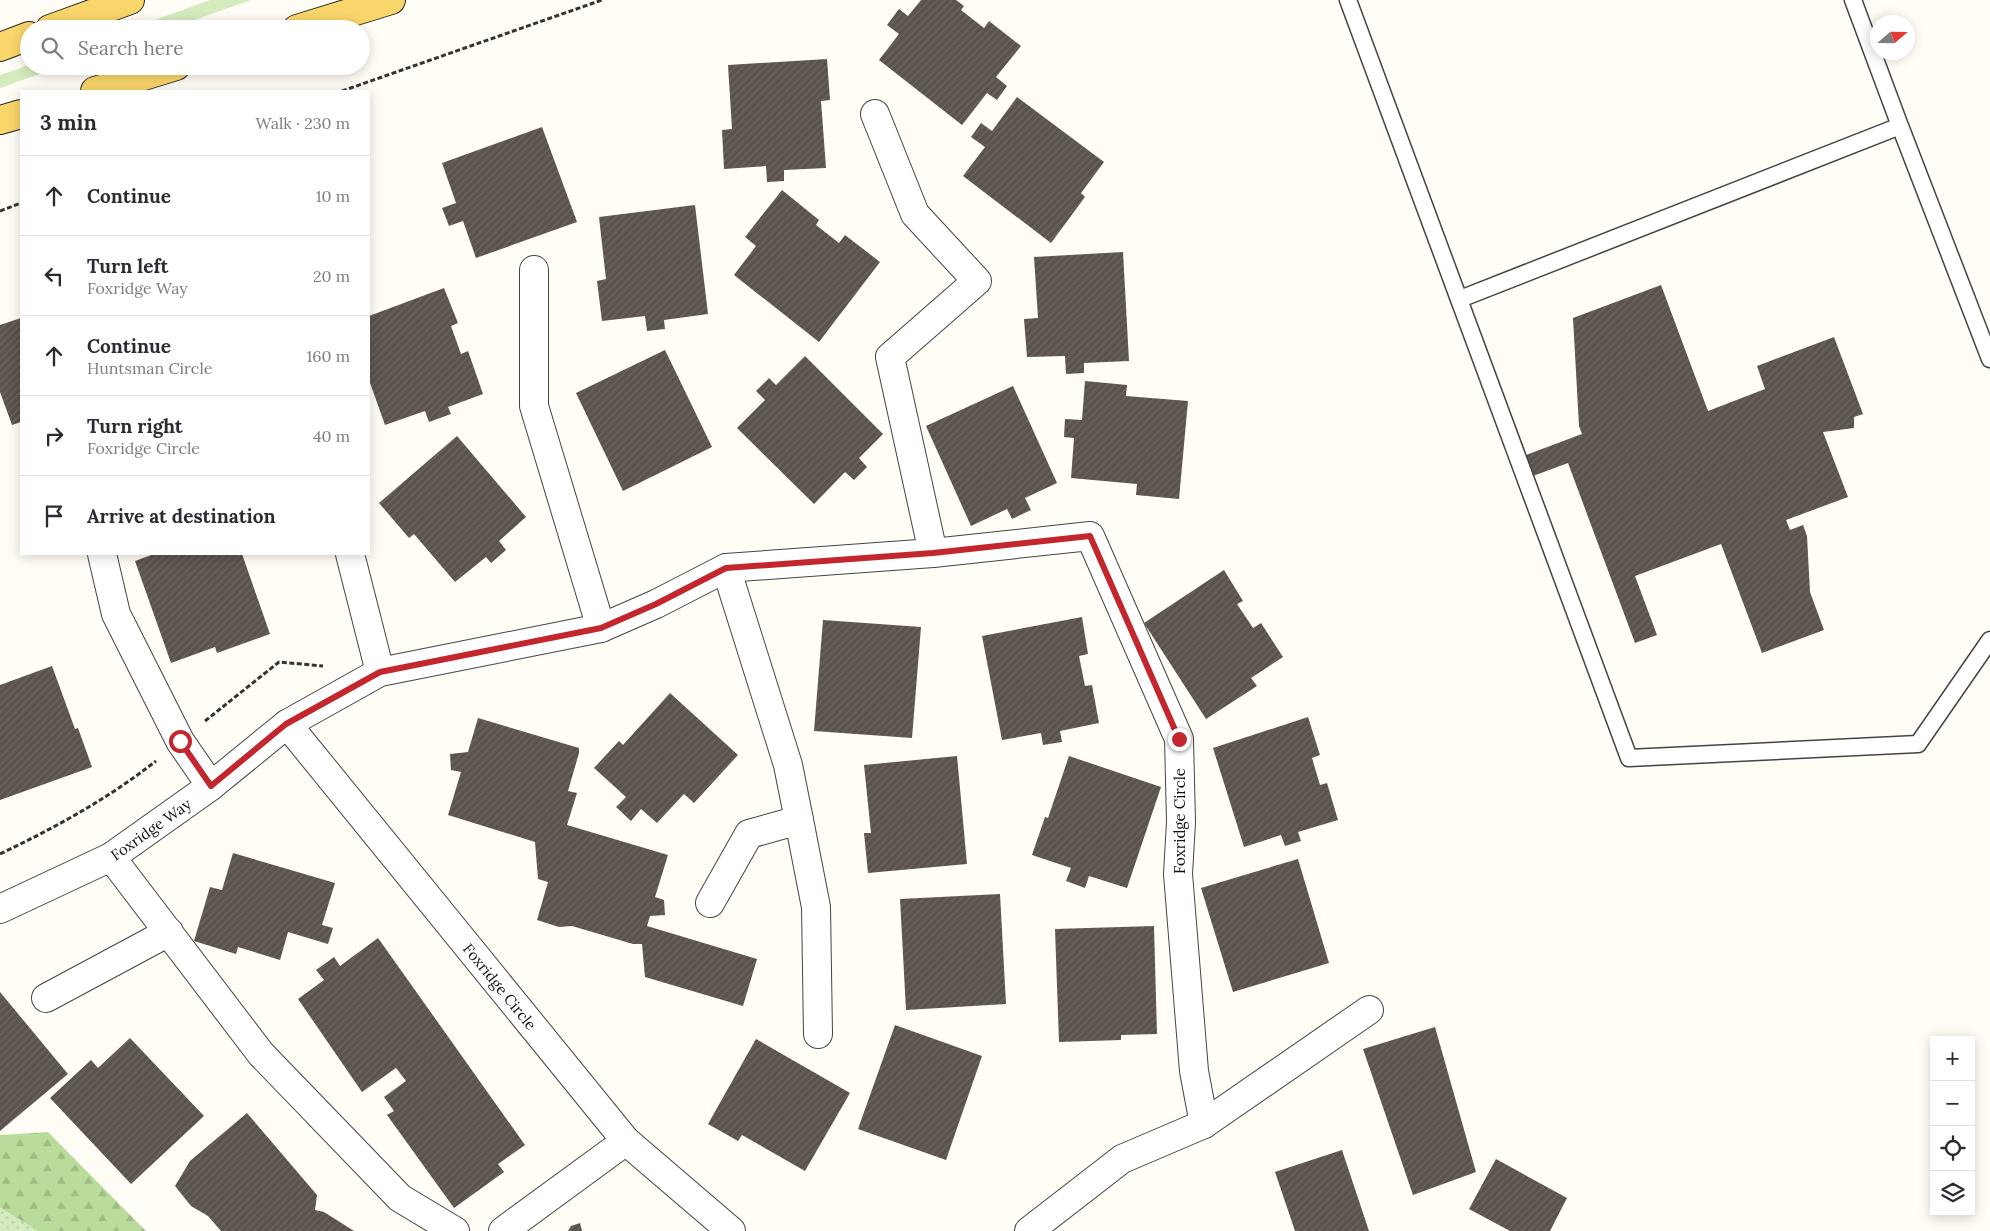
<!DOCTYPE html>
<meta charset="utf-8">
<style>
body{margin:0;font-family:Lora,serif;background:#f2f2f3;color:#2b2b33}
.controls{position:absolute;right:15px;bottom:15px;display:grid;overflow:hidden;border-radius:0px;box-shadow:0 2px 12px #0003}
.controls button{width:45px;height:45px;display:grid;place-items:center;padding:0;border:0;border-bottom:1px solid #e1e1e2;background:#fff;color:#2b2b33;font:25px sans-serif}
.compass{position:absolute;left:1870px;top:15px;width:45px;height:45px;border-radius:50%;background:#fff;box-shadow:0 2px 12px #0003;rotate:70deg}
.stop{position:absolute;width:15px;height:15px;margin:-11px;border:4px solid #c4262e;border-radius:50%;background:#fff}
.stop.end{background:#c4262e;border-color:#fff;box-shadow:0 1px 5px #0008}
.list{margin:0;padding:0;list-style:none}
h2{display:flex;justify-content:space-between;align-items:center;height:65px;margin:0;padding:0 20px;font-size:21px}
h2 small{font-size:16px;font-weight:400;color:#7c7c81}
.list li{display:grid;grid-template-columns:32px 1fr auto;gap:15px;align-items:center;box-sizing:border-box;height:80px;padding:0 20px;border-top:1px solid #e1e1e2}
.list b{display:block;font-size:19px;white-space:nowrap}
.list p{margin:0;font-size:16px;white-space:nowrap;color:#7c7c81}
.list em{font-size:16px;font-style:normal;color:#7c7c81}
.icon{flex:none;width:28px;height:28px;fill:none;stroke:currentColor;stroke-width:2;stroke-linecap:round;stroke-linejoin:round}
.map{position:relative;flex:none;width:1990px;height:1231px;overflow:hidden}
.search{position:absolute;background:#fff;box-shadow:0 2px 12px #0003;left:20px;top:20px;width:350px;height:55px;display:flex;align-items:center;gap:12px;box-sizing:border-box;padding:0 18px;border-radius:28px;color:#7c7c81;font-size:19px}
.panel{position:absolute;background:#fff;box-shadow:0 2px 12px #0003;left:20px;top:90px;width:350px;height:465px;border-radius:0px}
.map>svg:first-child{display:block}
</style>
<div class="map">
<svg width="1990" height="1231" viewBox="0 0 1990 1231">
<defs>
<pattern id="forest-firs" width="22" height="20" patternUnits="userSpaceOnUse" patternTransform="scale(1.25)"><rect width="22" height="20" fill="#b9dc9c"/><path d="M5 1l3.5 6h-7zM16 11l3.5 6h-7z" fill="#9ebc85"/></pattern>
<pattern id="park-dots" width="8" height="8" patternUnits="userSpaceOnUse" patternTransform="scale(1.25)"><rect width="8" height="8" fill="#d5ebbd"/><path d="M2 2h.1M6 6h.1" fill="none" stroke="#b6c8a1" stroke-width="1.8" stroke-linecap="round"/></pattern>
<pattern id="building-hatch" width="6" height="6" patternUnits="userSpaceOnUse" patternTransform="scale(1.25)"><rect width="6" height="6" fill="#5a524d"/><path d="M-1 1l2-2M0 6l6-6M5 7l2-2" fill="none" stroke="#6d6662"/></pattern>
</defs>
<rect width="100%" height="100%" fill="#fffdf5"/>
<!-- grass -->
<path fill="#d5ebbd" d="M210 0H251L169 29H130Z
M29 65 62 66 0 88V75Z"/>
<!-- forest -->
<path fill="url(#forest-firs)" d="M48 1132 146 1231H0V1135Z"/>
<!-- park -->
<path fill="url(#park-dots)" d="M0 1207 38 1231H0Z"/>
<!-- building -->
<path fill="url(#building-hatch)" d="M921 0H956L964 6 961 10 984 28 989 21 1021 46 996 77 1007 86 997 100 987 93 962 125 879 60 899 34 887 25 899 9 908 16Z
M827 59 830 100 821 101 826 168 784 170V181L767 182 766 166 724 169 722 130 732 129 728 65Z
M1017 97 1104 162 1081 193 1085 197 1051 243 963 176 985 147 971 137 981 123 992 131Z
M542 127 577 222 476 258 463 221 449 226 442 208 456 203 442 163Z
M782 190 819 220 816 225 839 243 845 235 880 262 819 342 734 275 756 246 745 237Z
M695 205 708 314 664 320 665 329 647 331 645 316 602 321 597 281 606 279 599 217Z
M1123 252 1129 361 1084 363V373L1066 374 1065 356 1027 357 1024 319 1038 318 1034 257Z
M1661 285 1708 411 1765 389 1757 366 1834 337 1863 414 1854 417V428L1823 432 1848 497 1786 520 1790 530 1803 525 1807 536 1810 592 1824 630 1762 653 1721 544 1635 576 1657 635 1635 643 1568 463 1533 476 1526 455 1582 434 1579 426 1573 318Z
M444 288 458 323 451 326 461 354 468 351 483 394 448 407 451 414 429 422 425 411 385 425 369 380V316Z
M21 318V422L12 425 0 392V325Z
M665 350 712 447 623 491 576 393Z
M805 356 883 434 859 458 867 467 854 480 845 472 814 504 737 428 765 400 756 391 769 378 776 385Z
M1085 381 1127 385 1126 396 1188 401 1179 499 1136 495 1137 484 1071 478 1074 438 1064 437 1065 419 1082 420Z
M1013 386 1057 483 1025 498 1031 510 1012 519 1007 509 971 526 926 426Z
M457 436 526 517 499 541 506 550 491 563 486 557 455 582 414 534 409 538 379 503Z
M154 554H242L270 634 217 653 215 647 171 663 135 561Z
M1224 570 1243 601 1237 604 1253 628 1261 623 1283 657 1251 678 1257 686 1206 719 1144 623Z
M1082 617 1088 654 1079 656 1085 686 1092 685 1099 723 1060 731 1062 742 1043 745 1041 733 1002 740 982 636Z
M823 620 921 627 912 738 814 731Z
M52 666 75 729 78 728 92 767 0 800V685Z
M670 693 738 755 694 803 684 794 657 823 641 809 631 821 616 807 626 797 594 768 619 741 623 745Z
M1308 717 1320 755 1312 758 1320 785 1327 783 1338 820 1298 832 1301 841 1285 846 1281 835 1244 847 1213 748Z
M478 718 579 748V753L568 791 577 793 567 825 668 855 655 897 664 900 665 915 650 916 647 926 757 959 743 1006 645 977 642 944H633L572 926 559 927 537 920 548 882 538 879 535 842 448 815 461 772 451 770 450 754 468 752Z
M957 756 967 864 868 873 864 833H871L864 765Z
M1069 756 1161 787 1127 888 1089 876 1085 888 1066 881 1071 868 1032 855 1045 817 1048 818Z
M233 853 335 883 322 925 333 928 328 944 288 932 280 960 238 947 236 954 194 941 210 887 222 890Z
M1298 859 1329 963 1233 992 1201 888Z
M1000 894 1006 1004 906 1010 900 899Z
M1154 926 1157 1034 1121 1035V1040L1059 1042 1055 929Z
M378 938 525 1145 498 1164 504 1172 454 1208 387 1115 394 1111 384 1097 406 1081 396 1068 362 1092 298 999 324 980 316 970 334 957 340 966Z
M0 992 68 1074 0 1131Z
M895 1025 982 1056 946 1160 858 1129Z
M1435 1027 1476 1172 1413 1195 1363 1049Z
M130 1038 204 1116 131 1184 50 1098 91 1060 98 1068Z
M756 1039 850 1093 805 1171 742 1135 738 1141 708 1124Z
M247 1113 317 1195 315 1210 324 1212 354 1231H221L208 1216 191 1206 175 1186 190 1161Z
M1342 1150 1369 1231H1295L1275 1172Z
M1496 1159 1567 1198 1550 1231H1510L1469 1209Z
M580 1223 582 1231H568L571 1226Z"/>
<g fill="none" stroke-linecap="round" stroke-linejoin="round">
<defs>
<path id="lane" d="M1348 0 1629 758 1918 744 1990 640
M1900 126 1990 359
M1460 299 1900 126 1853 0"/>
<g id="street">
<path d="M875 114 915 214 977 281 890 357 933 553"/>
<path d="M534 270V406L601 628"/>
<path d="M102 554 116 614 180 741 211 786"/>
<path d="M350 554 380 672"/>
<path d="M726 568 788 765 799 820 816 907 818 1034"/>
<path id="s1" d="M287 724 626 1141 731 1231"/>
<path d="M111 857 261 1054 400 1198 455 1231"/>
<path d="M710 903 749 834 799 820"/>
<path id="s2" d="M0 909 111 857 211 786 287 724 380 672 601 628 656 604 726 568 933 553 1090 536 1179 739 1181 822 1178 874 1194 1071 1204 1124"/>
<path d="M46 998 169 932"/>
<path d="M503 1231 626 1141"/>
<path d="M1029 1231 1122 1159 1204 1124 1369 1010"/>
</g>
<path id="primary" d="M50 29 130 0
M297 29 391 0
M0 47 29 36
M95 91 176 66
M0 120 21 114"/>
</defs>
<!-- lane casing -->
<use href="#lane" stroke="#444" stroke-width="19"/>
<!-- street casing -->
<use href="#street" stroke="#444" stroke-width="30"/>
<!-- primary casing -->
<use href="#primary" stroke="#222" stroke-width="30"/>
<!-- path -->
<path stroke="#333" stroke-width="3" stroke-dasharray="5 2.5" stroke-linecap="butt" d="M342 91 602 0
M0 211 21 203
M205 721 279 662 323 666
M0 854C56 827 106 800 156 761"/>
<!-- lane -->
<use href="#lane" stroke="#fff" stroke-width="16"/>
<!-- street -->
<use href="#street" stroke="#fff" stroke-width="28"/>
<!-- primary -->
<use href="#primary" stroke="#f9d66b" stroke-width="28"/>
</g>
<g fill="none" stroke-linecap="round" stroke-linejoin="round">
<!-- route -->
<path stroke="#c4262e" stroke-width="6" d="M180 741 211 786 286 724 380 672 601 628 656 604 726 568 933 553 1090 536 1179 739"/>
</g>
<g text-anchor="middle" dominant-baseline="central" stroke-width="5" stroke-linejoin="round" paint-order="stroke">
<!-- street labels -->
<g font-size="15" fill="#111" stroke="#fff">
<text transform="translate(1179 821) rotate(-90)">Foxridge Circle</text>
<text stroke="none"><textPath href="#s2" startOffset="171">Foxridge Way</textPath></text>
<text stroke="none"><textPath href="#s1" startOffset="338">Foxridge Circle</textPath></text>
</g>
</g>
</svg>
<div class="controls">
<button>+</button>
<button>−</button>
<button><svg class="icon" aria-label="locate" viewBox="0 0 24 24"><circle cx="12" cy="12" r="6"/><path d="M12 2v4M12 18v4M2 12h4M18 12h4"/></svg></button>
<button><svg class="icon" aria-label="layers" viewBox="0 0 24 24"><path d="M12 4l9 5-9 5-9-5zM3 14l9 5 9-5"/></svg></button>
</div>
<svg class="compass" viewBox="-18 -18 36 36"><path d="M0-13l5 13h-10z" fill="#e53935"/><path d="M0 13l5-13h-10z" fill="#7c7c81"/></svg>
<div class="stop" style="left:180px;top:741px"></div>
<div class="stop end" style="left:1179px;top:739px"></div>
<div class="search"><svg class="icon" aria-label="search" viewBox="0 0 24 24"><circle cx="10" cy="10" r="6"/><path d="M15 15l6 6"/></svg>Search here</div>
<section class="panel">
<h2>3 min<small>Walk · 230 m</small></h2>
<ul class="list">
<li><svg class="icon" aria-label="ahead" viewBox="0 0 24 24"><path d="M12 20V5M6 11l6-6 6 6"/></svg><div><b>Continue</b></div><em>10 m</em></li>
<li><svg class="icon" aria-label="left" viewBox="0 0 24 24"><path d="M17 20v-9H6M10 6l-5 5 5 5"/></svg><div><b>Turn left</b><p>Foxridge Way</p></div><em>20 m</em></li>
<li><svg class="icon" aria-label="ahead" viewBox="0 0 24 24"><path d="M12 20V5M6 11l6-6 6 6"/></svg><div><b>Continue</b><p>Huntsman Circle</p></div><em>160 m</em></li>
<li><svg class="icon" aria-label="right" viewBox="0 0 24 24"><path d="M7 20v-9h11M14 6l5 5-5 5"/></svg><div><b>Turn right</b><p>Foxridge Circle</p></div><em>40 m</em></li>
<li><svg class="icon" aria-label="arrive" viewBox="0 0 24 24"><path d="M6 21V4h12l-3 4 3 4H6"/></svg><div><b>Arrive at destination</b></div></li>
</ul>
</section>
</div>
